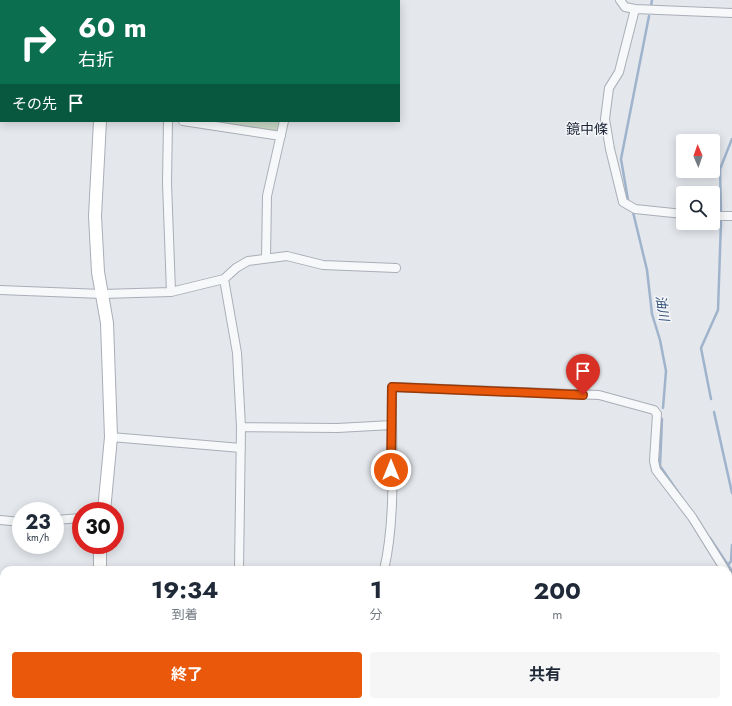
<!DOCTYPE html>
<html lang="ja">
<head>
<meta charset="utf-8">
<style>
	:root { --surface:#fff; --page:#f6f6f7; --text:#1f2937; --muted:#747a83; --accent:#ea580c }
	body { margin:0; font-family:Jost,"Noto Sans JP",sans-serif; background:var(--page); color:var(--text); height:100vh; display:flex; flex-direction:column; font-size:15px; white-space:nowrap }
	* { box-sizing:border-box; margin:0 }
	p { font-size:13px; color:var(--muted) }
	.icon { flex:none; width:22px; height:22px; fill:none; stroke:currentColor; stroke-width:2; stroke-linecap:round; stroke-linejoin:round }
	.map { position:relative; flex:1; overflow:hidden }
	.drawer { position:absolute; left:0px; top:566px; width:732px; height:140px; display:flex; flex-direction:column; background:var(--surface); border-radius:12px 12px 0 0; box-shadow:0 2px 10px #0003 }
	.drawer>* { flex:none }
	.top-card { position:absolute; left:0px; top:0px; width:400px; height:122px; box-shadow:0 2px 10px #0003; background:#0b6e4f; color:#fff; overflow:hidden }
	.needle { width:26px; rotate:358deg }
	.tools { position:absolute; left:676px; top:134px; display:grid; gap:8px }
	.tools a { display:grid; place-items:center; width:44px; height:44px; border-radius:4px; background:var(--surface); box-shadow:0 2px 10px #0003; font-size:20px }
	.speed { position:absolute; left:12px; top:502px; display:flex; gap:8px; font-size:20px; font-weight:700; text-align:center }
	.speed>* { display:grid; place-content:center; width:52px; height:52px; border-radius:50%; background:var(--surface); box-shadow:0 2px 10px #0003; line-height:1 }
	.speed small { font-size:10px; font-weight:400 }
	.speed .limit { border:6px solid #d22; background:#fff; color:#111 }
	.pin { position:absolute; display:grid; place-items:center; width:34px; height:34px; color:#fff; margin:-41px -17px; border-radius:50% 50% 50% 0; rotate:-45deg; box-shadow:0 0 4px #0007 }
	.pin .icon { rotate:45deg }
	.me { position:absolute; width:44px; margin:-22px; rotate:0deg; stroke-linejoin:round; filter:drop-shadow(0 0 3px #0008) }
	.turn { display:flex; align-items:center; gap:14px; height:84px; padding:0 12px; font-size:18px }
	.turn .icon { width:52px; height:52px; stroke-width:2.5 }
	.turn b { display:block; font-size:28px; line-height:34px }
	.then { display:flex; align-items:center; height:38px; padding:0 12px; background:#0003; gap:8px; font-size:15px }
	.eta { display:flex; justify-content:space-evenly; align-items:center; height:68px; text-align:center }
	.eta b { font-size:24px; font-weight:700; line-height:28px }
	.cta { display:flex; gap:8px; margin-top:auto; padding:8px 12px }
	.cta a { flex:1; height:46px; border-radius:4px; background:var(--accent); color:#fff; font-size:16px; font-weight:700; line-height:46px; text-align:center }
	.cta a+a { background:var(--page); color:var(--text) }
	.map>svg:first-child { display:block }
	.green { fill:#c9d6c5 }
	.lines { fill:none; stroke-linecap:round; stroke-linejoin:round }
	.stream { stroke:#9fb4cc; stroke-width:2.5 }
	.street-casing { stroke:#a9aeb7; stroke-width:10 }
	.secondary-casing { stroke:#a9aeb7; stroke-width:14 }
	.highway-casing { stroke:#8b94a3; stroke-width:17 }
	.street { stroke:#f7f8fa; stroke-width:8 }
	.secondary { stroke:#fff; stroke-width:12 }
	.highway { stroke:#fff; stroke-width:15 }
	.route-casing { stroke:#983908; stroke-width:10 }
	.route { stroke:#ea580c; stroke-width:7 }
	.labels { text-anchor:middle; stroke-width:3; stroke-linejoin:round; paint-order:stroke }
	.water-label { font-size:13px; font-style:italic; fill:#34527a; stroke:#f4f6f9 }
	.quarter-label { font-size:14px; fill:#1d2536; stroke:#f4f6f9 }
</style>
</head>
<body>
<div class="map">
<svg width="732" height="706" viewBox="0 0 732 706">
	<rect width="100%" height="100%" fill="#e4e7ec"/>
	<!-- green -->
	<path class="green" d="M183,121H284L281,136Z"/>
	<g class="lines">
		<!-- stream -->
		<path class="stream" d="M651,6L652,0
			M628,200L621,159L649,16
			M633,212L647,270L652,314L660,340L666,371L663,408
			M721,212L720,169L732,139
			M711,399L701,348L718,310L721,222
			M714,412L732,493
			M662,419L660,466L682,498
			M710,538L732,571
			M728,565L731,561L732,545"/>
		<!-- street casing -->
		<g class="street-casing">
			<path id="street" d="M620,0L625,7L635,9L732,13
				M635,9L619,72L609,88L605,119L610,149L623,202L635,209L683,214
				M168,121L167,183L171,292
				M183,121L281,136
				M713,216H732
				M266,258L267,196L284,121
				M224,279L237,353L241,427L239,570
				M0,290L102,294L171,292L224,279L236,268L248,261L287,256L323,265L396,268
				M241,427L337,428L392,425
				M111,437L241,448
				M0,520L21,522
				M55,520L81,518
				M384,570C397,515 391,444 392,387L599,395L654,410L657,414L654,461L656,470L692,517L725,570
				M728,575L732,581
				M242,702L243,706
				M380,706V702"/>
		</g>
		<!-- secondary casing -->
		<g class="secondary-casing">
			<path id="secondary" d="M107,0V1
				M100,121L95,216L98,272L107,323L111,437L104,511
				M100,545V570
				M0,588L4,597
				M0,662L4,670
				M20,702L22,706
				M59,702L61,706
				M109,706V702"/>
		</g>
		<!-- highway casing -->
		<g class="highway-casing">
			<path id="highway" d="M0,616L4,624
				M0,646L4,653
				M30,702L32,706
				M46,702L48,706"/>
		</g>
		<!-- street -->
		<use href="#street" class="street"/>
		<!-- secondary -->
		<use href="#secondary" class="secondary"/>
		<!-- highway -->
		<use href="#highway" class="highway"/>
	</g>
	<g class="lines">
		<!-- route casing -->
		<g class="route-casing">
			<path id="route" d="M391,470L392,387L583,395"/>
		</g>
		<!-- route -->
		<use href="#route" class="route"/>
	</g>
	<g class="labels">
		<!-- water labels -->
		<g class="water-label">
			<text transform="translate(663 308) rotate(81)" y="5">油川</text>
		</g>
		<!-- quarter labels -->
		<g class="quarter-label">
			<text x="587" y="134">鏡中條</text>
		</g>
	</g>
</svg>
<div class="tools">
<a><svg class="needle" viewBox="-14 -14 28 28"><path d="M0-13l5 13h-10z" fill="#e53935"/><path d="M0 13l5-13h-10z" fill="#747a83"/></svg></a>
<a><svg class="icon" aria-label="search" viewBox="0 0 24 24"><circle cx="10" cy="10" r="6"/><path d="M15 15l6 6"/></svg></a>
</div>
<div class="speed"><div>23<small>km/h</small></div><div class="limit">30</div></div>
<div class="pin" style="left:583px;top:395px;background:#d93025"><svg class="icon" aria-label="arrive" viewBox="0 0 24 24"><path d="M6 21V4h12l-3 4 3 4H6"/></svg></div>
<svg class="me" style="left:391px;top:470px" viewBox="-20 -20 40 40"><circle r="17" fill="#ea580c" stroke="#fff" stroke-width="3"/><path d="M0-11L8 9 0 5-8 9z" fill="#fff"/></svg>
<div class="top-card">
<div class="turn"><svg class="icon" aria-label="right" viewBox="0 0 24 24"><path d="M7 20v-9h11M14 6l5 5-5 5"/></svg><div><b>60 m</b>右折</div></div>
<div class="then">その先<svg class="icon" aria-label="arrive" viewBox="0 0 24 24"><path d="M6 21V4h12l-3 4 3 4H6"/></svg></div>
</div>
<section class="drawer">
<div class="eta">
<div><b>19:34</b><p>到着</p></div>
<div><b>1</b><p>分</p></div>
<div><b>200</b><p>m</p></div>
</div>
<div class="cta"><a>終了</a><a>共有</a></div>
</section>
</div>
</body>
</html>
